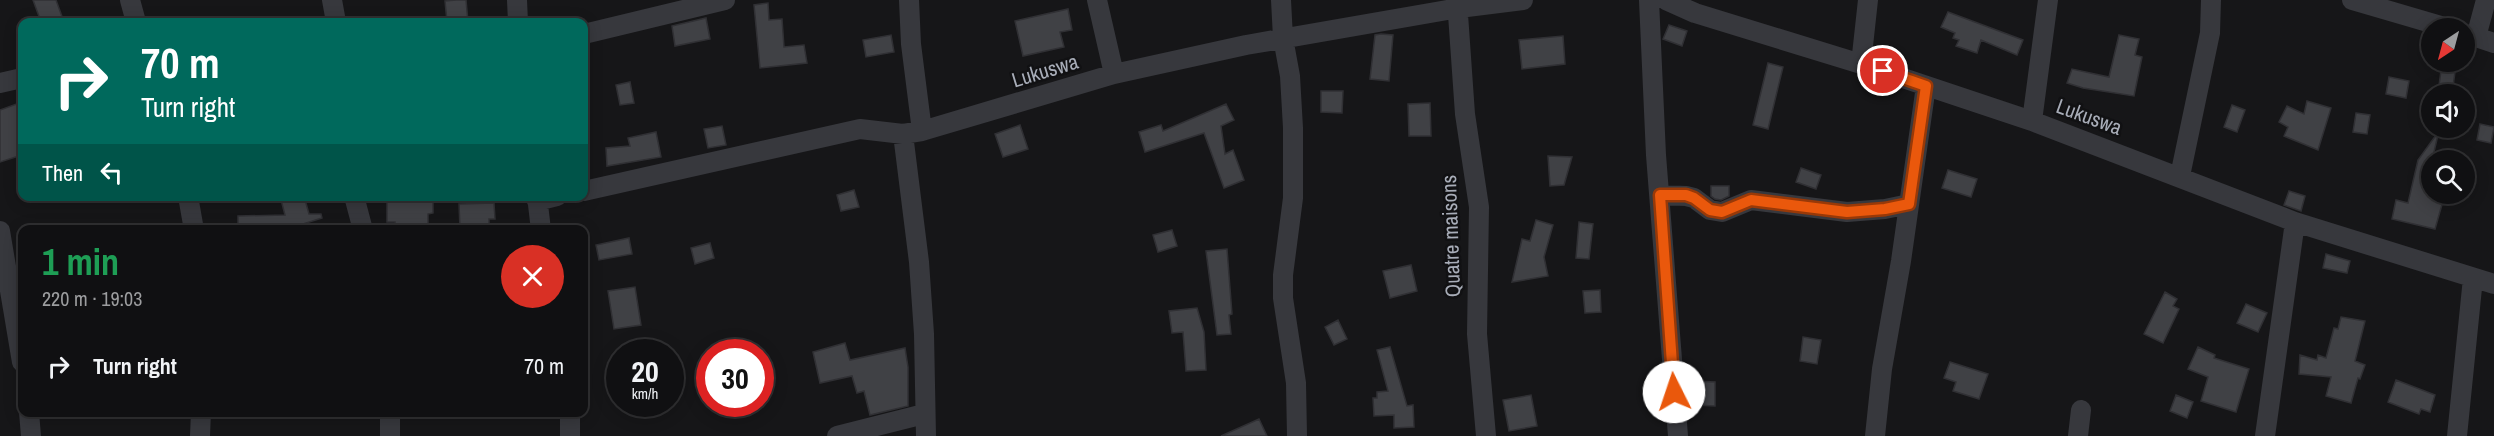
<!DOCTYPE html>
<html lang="en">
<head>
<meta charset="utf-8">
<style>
	:root { --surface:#101012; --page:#19191b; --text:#f1f3f6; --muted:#9c9d9f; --line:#303032 }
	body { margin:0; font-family:"Archivo Narrow",sans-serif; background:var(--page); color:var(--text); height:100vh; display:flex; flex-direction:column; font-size:22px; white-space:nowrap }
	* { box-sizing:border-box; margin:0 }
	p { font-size:20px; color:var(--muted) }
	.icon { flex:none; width:33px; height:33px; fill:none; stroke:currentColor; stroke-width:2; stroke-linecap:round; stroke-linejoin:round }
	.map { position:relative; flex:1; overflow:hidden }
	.drawer { position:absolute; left:18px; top:225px; width:570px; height:192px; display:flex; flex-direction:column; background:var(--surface); border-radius:12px; box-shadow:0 3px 15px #0003,0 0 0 2px var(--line) }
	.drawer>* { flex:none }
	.guide { position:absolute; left:18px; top:18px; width:570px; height:183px; border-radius:12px; box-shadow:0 3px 15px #0003,0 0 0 2px var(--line); background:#00695c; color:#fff; overflow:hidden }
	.needle { width:39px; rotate:216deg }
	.controls { position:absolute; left:2421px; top:18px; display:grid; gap:12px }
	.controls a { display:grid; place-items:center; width:54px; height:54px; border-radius:50%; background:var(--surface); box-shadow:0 3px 15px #0003,0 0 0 2px var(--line); font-size:30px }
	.speed { position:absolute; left:606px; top:339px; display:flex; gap:12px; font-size:30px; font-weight:700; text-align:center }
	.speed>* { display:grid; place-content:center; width:78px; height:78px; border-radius:50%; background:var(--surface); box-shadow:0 3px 15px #0003,0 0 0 2px var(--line); line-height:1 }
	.speed small { font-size:15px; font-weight:400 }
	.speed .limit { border:9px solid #d22; background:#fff; color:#111 }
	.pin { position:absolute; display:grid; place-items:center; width:51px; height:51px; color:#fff; margin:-26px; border:3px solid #fff; border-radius:50%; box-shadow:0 2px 6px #0007 }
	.me { position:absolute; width:66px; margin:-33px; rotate:356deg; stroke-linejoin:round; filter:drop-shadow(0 0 4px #0008) }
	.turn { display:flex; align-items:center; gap:21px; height:126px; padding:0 24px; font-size:27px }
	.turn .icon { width:78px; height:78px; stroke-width:2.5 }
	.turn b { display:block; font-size:42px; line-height:51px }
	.then { display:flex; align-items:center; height:57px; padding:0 24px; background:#0003; gap:12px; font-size:22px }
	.round { display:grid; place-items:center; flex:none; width:63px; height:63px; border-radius:32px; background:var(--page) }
	.summary { display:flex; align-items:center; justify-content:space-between; height:102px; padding:0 24px }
	h1 { font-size:36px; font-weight:700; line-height:45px; color:#1e9e55 }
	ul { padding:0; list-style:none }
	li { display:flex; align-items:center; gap:18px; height:78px; padding:0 24px }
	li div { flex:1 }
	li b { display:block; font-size:22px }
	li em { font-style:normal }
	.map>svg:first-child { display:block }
	.building { fill:#404145; stroke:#303034; stroke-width:1.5 }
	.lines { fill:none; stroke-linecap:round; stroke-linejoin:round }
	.street { stroke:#37383d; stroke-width:20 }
	.route-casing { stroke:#983908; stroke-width:15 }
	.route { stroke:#ea580c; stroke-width:10 }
	.labels { text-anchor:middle; stroke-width:5; stroke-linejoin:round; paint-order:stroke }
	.street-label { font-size:21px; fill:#a8adb8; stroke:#111113 }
</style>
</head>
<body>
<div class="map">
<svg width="2494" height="436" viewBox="0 0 2494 436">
	<rect width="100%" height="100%" fill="#161618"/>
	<!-- building -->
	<path class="building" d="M33,0H56L64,22H41Z
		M456,0H466L468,22H447L445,1Z
		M768,3L769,20L782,19L784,47L804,45L807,63L760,68L754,5Z
		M1068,9L1072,30L1060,32L1064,47L1023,56L1015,21Z
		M1948,12L2023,40L2017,55L1981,40L1977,53L1956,46L1959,40L1953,38L1955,33L1941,27Z
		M706,18L710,39L675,46L672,26Z
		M1669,25L1687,31L1682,46L1663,39Z
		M1381,34L1393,35L1389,81L1370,79L1375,35Z
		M891,35L894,52L866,57L863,40Z
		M2119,35L2139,39L2135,55L2142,57L2134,96L2083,88L2067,83L2072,69L2109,77Z
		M1563,36L1565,64L1522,69L1519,40Z
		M1768,63L1783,67L1768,129L1753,125Z
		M2441,70L2455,72L2452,94H2438Z
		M2389,77L2409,81L2406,98L2386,94Z
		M630,82L634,103L620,105L616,85Z
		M1321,91H1343L1342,113L1321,112Z
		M2307,101L2331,108L2318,150L2284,136L2288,127L2279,122L2287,106L2304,114Z
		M22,102V155L0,162V110Z
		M1430,103L1431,136H1409L1408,104Z
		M1226,104L1234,120L1221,126L1225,154L1233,150L1244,180L1224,188L1204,133L1145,152L1139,132L1161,125L1163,131Z
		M2232,105L2245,110L2237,132L2224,127Z
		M2356,113L2370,115L2367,134L2353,132Z
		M2480,124L2494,127L2491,143L2477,140Z
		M1020,125L1028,149L1003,157L995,134Z
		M722,126L726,145L708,148L704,129Z
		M2439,131L2432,160V194H2445L2435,229L2392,219L2396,200L2408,203L2418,160Z
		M656,132L661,157L607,166L606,148L630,146L628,138Z
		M1548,156L1572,157L1564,185L1550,186Z
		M1801,168L1821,175L1816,189L1796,182Z
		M1948,170L1977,179L1971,197L1942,188Z
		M1711,186H1729V196L1721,200L1715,199L1711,196Z
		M854,190L859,207L841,211L837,195Z
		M2289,191L2305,196L2301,211L2284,205Z
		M280,196H304L309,214H321L322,218L284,230H238V216L285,215Z
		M387,196H428V199L433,200V213L428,214V230H406V227H395V222H387Z
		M494,203L495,219H489V228L460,229L459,204Z
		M1536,220L1553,225L1544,257L1548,276L1512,282L1522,239L1530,241Z
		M1579,222L1593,224L1589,259L1576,258Z
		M1172,230L1177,246L1158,252L1153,235Z
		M629,238L632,254L599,260L596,245Z
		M710,243L714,258L695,264L691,248Z
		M1227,249L1232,314L1229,315L1231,334L1217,335L1206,251Z
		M2326,254L2350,261L2347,273L2323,268Z
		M1411,265L1417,291L1390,298L1383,271Z
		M635,287L641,325L614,329L608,291Z
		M1600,290L1601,312L1585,313L1583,291Z
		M2165,292L2177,299L2173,306L2179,309L2163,343L2144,334Z
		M2246,304L2267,313L2258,332L2237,323Z
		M1197,308L1204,332L1206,370L1186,371L1183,332L1172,333L1169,311Z
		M2341,317L2365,321L2355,361L2365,365L2360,379L2358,378L2351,403L2326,396L2331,377L2299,374L2300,355L2317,360L2318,355L2326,358L2334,328L2338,329Z
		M1338,320L1347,339L1334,345L1325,327Z
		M1803,337L1821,340L1817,364L1800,361Z
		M845,343L850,360L905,348L908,367V406L870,415L864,391L857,393L852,376L820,383L813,352Z
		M1390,347L1407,406L1413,405L1414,427L1394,428V415L1374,416L1373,398H1377V392L1388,391L1377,350Z
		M2198,347L2215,355L2214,358L2249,369L2236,412L2201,401L2208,377L2188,369Z
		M1950,362L1988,374L1979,399L1953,391L1956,382L1944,378Z
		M2396,380L2435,395L2430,412L2421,409L2419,414L2388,402Z
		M1694,381L1715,382V406L1694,405Z
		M1531,395L1537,426L1509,431L1503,400Z
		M2176,395L2193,402L2187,418L2170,411Z
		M1259,419L1267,436H1221Z"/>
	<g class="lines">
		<!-- street -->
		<path class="street" d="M130,0L136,22
			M332,0L336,22
			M517,0L518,22
			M909,0L911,44L922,131
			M1097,0L1114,74
			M1281,0L1283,38L1290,76L1293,128V198L1283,275V298L1296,383L1297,436
			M1457,0L1465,114L1479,207L1477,334L1486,436
			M1649,0L1656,155L1678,436
			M1666,0L1695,13L1861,64L2032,121L2295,222L2494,284
			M2352,0L2448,28
			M584,34L725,0
			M2464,34L2476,37L2486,0
			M2476,37L2494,43
			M1861,64L1868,0
			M0,83L22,78
			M2032,121L2048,0
			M903,134L919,262L924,334L926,436
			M2180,176L2210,33L2211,0
			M584,191L860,129L903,134L922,131L1114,74L1246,45L1459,8L1523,0
			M1660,195L1686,196L1694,198L1710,210L1722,212L1751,200L1847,212L1885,209L1909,204
			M188,196L194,230
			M354,196L363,230
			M537,196L541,230
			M537,201L557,196
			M0,231L22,362
			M29,412L31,436
			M390,412V436
			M200,436L201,412
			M570,436V412
			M837,436L924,414
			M1875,436L1882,369L1901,261L1926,86
			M2078,436L2081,410
			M2265,436L2295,222
			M2457,436L2473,278"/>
	</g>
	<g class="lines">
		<!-- route casing -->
		<g class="route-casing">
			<path id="route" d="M1674,392L1660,195H1686L1694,198L1710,210L1722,212L1751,200L1847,212L1885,209L1909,204L1926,86L1883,71"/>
		</g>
		<!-- route -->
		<use href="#route" class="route"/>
	</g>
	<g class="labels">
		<!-- street labels -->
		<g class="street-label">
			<text transform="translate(1045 71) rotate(-17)" y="7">Lukuswa</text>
			<text transform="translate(2089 117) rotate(20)" y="7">Lukuswa</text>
			<text transform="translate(1451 236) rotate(-92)" y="7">Quatre maisons</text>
		</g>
	</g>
</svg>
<div class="controls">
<a><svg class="needle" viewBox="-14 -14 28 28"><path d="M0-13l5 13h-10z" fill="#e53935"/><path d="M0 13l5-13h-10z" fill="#9c9d9f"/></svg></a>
<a><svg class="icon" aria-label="sound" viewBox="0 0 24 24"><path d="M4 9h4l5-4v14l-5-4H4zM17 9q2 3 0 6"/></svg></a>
<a><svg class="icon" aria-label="search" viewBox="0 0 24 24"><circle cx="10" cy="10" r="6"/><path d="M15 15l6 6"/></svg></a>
</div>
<div class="speed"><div>20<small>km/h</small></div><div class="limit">30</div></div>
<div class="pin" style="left:1883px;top:71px;background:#d93025"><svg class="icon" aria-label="arrive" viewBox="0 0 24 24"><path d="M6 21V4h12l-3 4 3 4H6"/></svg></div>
<svg class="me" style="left:1674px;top:392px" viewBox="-20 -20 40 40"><circle r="19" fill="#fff"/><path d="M0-13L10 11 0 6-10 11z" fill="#ea580c"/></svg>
<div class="guide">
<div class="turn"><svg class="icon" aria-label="right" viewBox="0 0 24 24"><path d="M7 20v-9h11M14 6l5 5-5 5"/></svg><div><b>70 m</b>Turn right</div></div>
<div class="then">Then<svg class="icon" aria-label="left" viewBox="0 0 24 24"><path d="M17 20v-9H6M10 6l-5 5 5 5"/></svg></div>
</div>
<section class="drawer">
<div class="summary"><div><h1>1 min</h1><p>220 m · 19:03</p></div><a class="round" style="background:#d93025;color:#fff"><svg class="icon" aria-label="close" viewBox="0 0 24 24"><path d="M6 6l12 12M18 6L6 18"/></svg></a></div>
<ul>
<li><svg class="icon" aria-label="right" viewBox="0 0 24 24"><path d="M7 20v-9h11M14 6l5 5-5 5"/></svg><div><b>Turn right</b></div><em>70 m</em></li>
</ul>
</section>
</div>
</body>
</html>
